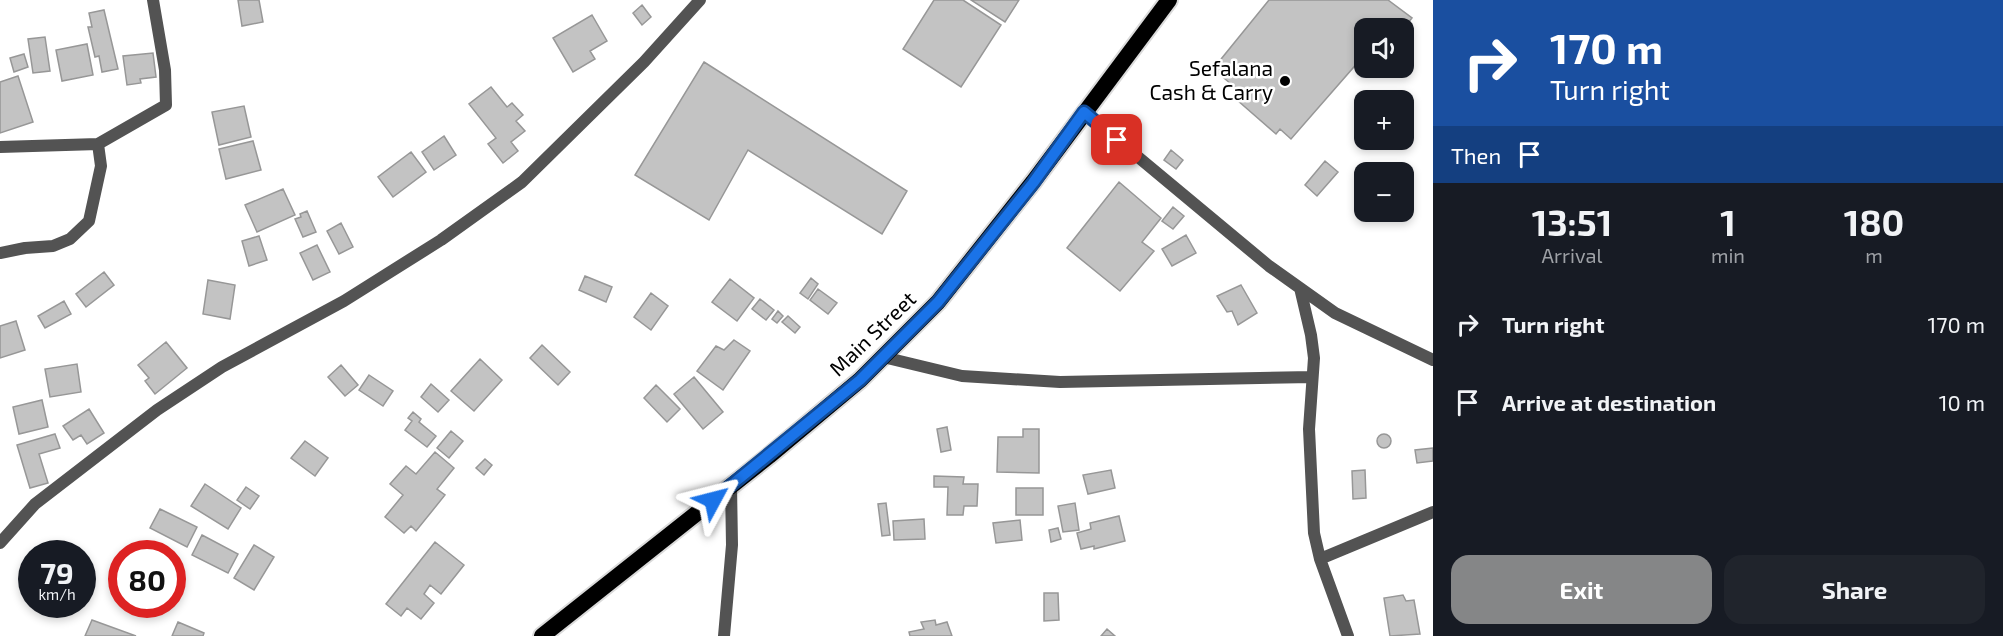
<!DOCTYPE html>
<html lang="en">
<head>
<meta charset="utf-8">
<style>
	:root { --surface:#171b24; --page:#20242c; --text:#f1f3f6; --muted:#9ea1a6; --accent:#858687 }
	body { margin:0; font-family:"Exo 2",sans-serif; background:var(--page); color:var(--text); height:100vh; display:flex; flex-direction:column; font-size:22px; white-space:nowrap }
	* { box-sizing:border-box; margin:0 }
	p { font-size:20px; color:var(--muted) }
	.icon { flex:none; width:33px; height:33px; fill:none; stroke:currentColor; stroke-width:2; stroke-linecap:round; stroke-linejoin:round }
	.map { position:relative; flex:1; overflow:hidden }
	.panel { display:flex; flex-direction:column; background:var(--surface); width:570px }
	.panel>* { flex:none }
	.guide { background:#1a4fa0; color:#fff; overflow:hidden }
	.controls { position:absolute; left:1354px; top:18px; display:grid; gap:12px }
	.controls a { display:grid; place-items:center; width:60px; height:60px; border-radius:12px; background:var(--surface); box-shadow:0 3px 9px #0003; font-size:30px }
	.speed { position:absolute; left:18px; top:540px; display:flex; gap:12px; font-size:30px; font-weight:700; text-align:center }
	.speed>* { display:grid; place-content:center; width:78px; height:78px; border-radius:50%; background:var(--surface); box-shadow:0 3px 9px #0003; line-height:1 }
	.speed small { font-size:15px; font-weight:400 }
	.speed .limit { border:9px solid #d22; background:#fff; color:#111 }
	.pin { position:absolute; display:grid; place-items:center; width:51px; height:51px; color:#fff; margin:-26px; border-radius:12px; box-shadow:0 3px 9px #0006 }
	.me { position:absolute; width:66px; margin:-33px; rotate:52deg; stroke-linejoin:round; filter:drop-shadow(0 0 4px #0008) }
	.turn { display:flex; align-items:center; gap:21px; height:126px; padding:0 18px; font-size:27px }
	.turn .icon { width:78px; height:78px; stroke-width:2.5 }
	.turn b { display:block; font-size:42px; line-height:51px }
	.then { display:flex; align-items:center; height:57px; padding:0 18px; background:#0003; gap:12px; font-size:22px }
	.eta { display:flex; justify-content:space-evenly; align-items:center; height:102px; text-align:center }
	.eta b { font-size:36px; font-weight:700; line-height:42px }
	.action { display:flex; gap:12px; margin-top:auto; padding:12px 18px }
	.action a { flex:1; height:69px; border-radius:18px; background:var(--accent); color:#fff; font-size:24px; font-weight:700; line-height:69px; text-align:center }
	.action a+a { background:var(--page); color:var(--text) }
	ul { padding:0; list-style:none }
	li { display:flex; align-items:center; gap:18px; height:78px; padding:0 18px }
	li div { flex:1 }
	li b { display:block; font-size:22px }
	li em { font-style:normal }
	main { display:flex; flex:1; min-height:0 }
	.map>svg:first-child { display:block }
	.building { fill:#c3c3c3; stroke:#979797; stroke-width:1.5 }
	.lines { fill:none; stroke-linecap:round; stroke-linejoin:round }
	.trunk-casing { stroke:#dbdbdb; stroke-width:20 }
	.minor { stroke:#535353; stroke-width:12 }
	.trunk { stroke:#000; stroke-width:16 }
	.route-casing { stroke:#114b97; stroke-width:15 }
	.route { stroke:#1a73e8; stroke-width:10 }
	.poi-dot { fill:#000; stroke:#fff; stroke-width:2 }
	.labels { text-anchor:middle; stroke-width:5; stroke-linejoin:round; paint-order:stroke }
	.poi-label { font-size:21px; fill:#000; stroke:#fff; text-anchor:end }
	.street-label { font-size:21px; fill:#000; stroke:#fff }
</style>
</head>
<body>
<main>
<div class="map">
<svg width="1433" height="636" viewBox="0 0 1433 636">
	<rect width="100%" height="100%" fill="#fff"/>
	<!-- building -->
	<path class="building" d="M238,0H259L263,22L242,26Z
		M934,0H963L1001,25L961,87L903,49Z
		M971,0H1019L1005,22Z
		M1269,0H1388L1412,18L1404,28H1365V62L1360,60L1291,139L1280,129L1276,134L1237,100L1243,94L1213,69Z
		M642,5L651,17L642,25L633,13Z
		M104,10L118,69L102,72L99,56L95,57L88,27H92L89,13Z
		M592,15L607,41L590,51L595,59L573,72L553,38Z
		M45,37L50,71L33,73L28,39Z
		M87,44L93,75L62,81L56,50Z
		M153,53L156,77L140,79L141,83L127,85L123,56Z
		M24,54L28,67L14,72L10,58Z
		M704,62L907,191L882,234L748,150L709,220L635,175Z
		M18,76L33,122L0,133V82Z
		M491,87L507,107L512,103L523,115L516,121L525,131L511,142L518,151L503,163L488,144L496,138L469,104Z
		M244,106L251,137L219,145L212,112Z
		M444,136L456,155L434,170L422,152Z
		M253,141L261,170L226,179L219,149Z
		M1171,150L1183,160L1176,169L1164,160Z
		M411,152L426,172L393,197L378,177Z
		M1325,161L1338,172L1317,196L1305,185Z
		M1119,182L1161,218L1142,242L1154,251L1120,291L1067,248Z
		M283,189L295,215L257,232L245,205Z
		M1173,207L1184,216L1173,229L1162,221Z
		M307,211L316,232L303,237L295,219L301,217L300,214Z
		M341,223L353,247L339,254L327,231Z
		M1186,235L1196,253L1172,266L1162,249Z
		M259,236L267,260L249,266L242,241Z
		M317,245L330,272L313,280L300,253Z
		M104,272L114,285L86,307L76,294Z
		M585,276L612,287L606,302L579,290Z
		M811,278L818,284L808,299L800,293Z
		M730,279L754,298L737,321L712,302Z
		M208,280L235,285L230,319L203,314Z
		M1241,285L1257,313L1238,325L1232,311L1227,312L1217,296Z
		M818,289L837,303L828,314L810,300Z
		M651,293L668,306L651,330L634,317Z
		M760,299L774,310L766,320L752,309Z
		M64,301L71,314L45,328L38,316Z
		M778,311L783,316L777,323L772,319Z
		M788,316L800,327L795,333L782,322Z
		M16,321L25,350L0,358V326Z
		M734,340L750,351L723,390L697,371L716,346L724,350Z
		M166,342L187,368L155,394L145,381L149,378L138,365Z
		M542,345L570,372L558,385L530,358Z
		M480,359L502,380L474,411L451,391Z
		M77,364L81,392L50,397L45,369Z
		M341,365L358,385L345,396L328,377Z
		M369,375L393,391L383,406L359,390Z
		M694,377L723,412L703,429L674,394Z
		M431,384L449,400L438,412L421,397Z
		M656,385L680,409L667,422L644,398Z
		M42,400L48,427L19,434L13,407Z
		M89,409L104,433L87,444L81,435L73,440L63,426Z
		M413,412L421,419L419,422L436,436L427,447L405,430L412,421L408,418Z
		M947,427L951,450L941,452L937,429Z
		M1023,429H1039V473L997,472L998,437H1023Z
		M451,431L463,441L449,458L437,448Z
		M55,434L60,448L39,454L48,483L30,488L17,445Z
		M1377 441a7 7 0 1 1 14 0a7 7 0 1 1-14 0Z
		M305,441L328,458L315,476L291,458Z
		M1433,448V461L1417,463L1415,450Z
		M435,452L454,468L437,489L445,495L416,531L411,526L404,533L385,517L403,495L390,484L406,466L416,474Z
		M485,459L492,465L484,475L476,468Z
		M1111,470L1115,488L1088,494L1083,475Z
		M1365,470L1366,498L1353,499L1352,471Z
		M934,476L964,477L963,484H978L977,506H964L963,515H947L948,487H934Z
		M205,484L241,508L228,529L191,506Z
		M246,487L259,496L250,509L237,500Z
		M1016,488H1043V515H1016Z
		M886,503L890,535L882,536L878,504Z
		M1075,503L1079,530L1063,532L1058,506Z
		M160,509L197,527L187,547L150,528Z
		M1119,516L1125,541L1094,549V546L1081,549L1077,533L1091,529L1090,523Z
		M924,519L925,539L894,540L893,521Z
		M1020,520L1022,540L996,543L993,523Z
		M1058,528L1061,539L1051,542L1049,530Z
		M202,535L238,554L228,573L192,555Z
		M435,542L464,565L441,594L430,585L424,594L434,603L421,619L407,608L401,616L386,604Z
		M254,545L274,557L254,590L234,578Z
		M1044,593H1058L1059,620L1044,621Z
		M1403,595L1406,601L1414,600L1420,634L1390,636L1384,598Z
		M92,620L136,636H85Z
		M935,620L936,625L947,622L952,636H910L909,632L924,629L921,622Z
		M178,622L204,633L203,636H172Z
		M1107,629L1115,636H1101Z"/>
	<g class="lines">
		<!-- trunk casing -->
		<g class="trunk-casing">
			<path id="trunk" d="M542,636L769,456L860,380L938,302L1033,182L1169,0"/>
		</g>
		<!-- minor -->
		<path class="minor" d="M1084,112L1269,266L1335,313L1433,360
			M0,147L98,144L166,105L165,70L153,0
			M0,253L25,248L53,246L70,239L89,221L101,166L98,144
			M1300,288L1311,335L1314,358L1309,429L1314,533L1320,559L1348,636
			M883,357L962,376L1060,382L1312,377
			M0,543L35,504L157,410L222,367L344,301L441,240L522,182L644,62L700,0
			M1320,559L1433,512
			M724,636L732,545L731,486"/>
		<!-- trunk -->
		<use href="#trunk" class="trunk"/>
	</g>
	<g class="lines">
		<!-- route casing -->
		<g class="route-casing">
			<path id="route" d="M713,500L860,380L938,302L1033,183L1084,112L1117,140"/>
		</g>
		<!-- route -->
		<use href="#route" class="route"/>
	</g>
	<!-- markers -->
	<circle class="poi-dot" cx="1285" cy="81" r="6"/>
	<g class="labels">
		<!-- poi labels -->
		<g class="poi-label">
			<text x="1273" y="76">Sefalana<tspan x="1273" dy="24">Cash &amp; Carry</tspan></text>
		</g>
		<!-- street labels -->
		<g class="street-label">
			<text transform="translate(873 334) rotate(-44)" y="7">Main Street</text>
		</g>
	</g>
</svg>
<div class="controls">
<a><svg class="icon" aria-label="sound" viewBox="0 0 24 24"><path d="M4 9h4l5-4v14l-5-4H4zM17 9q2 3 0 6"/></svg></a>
<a>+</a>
<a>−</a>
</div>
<div class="speed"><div>79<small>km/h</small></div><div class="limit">80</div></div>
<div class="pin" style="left:1117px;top:140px;background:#d93025"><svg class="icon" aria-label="arrive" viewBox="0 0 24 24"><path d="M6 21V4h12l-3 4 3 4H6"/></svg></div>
<svg class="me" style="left:713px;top:500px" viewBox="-20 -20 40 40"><path d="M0-17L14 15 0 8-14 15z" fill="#1a73e8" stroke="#fff" stroke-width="4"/></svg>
</div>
<section class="panel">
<div class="guide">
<div class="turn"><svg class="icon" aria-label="right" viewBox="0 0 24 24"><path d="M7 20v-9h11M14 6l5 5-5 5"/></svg><div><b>170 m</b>Turn right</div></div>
<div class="then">Then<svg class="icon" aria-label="arrive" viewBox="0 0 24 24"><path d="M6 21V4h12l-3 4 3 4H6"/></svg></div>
</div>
<div class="eta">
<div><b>13:51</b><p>Arrival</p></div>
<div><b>1</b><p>min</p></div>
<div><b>180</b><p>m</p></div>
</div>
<ul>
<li><svg class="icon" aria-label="right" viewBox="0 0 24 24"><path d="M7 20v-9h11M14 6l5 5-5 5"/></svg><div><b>Turn right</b></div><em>170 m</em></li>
<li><svg class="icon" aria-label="arrive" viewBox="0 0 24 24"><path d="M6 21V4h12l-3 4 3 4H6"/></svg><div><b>Arrive at destination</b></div><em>10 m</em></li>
</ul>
<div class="action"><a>Exit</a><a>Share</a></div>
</section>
</main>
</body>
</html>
